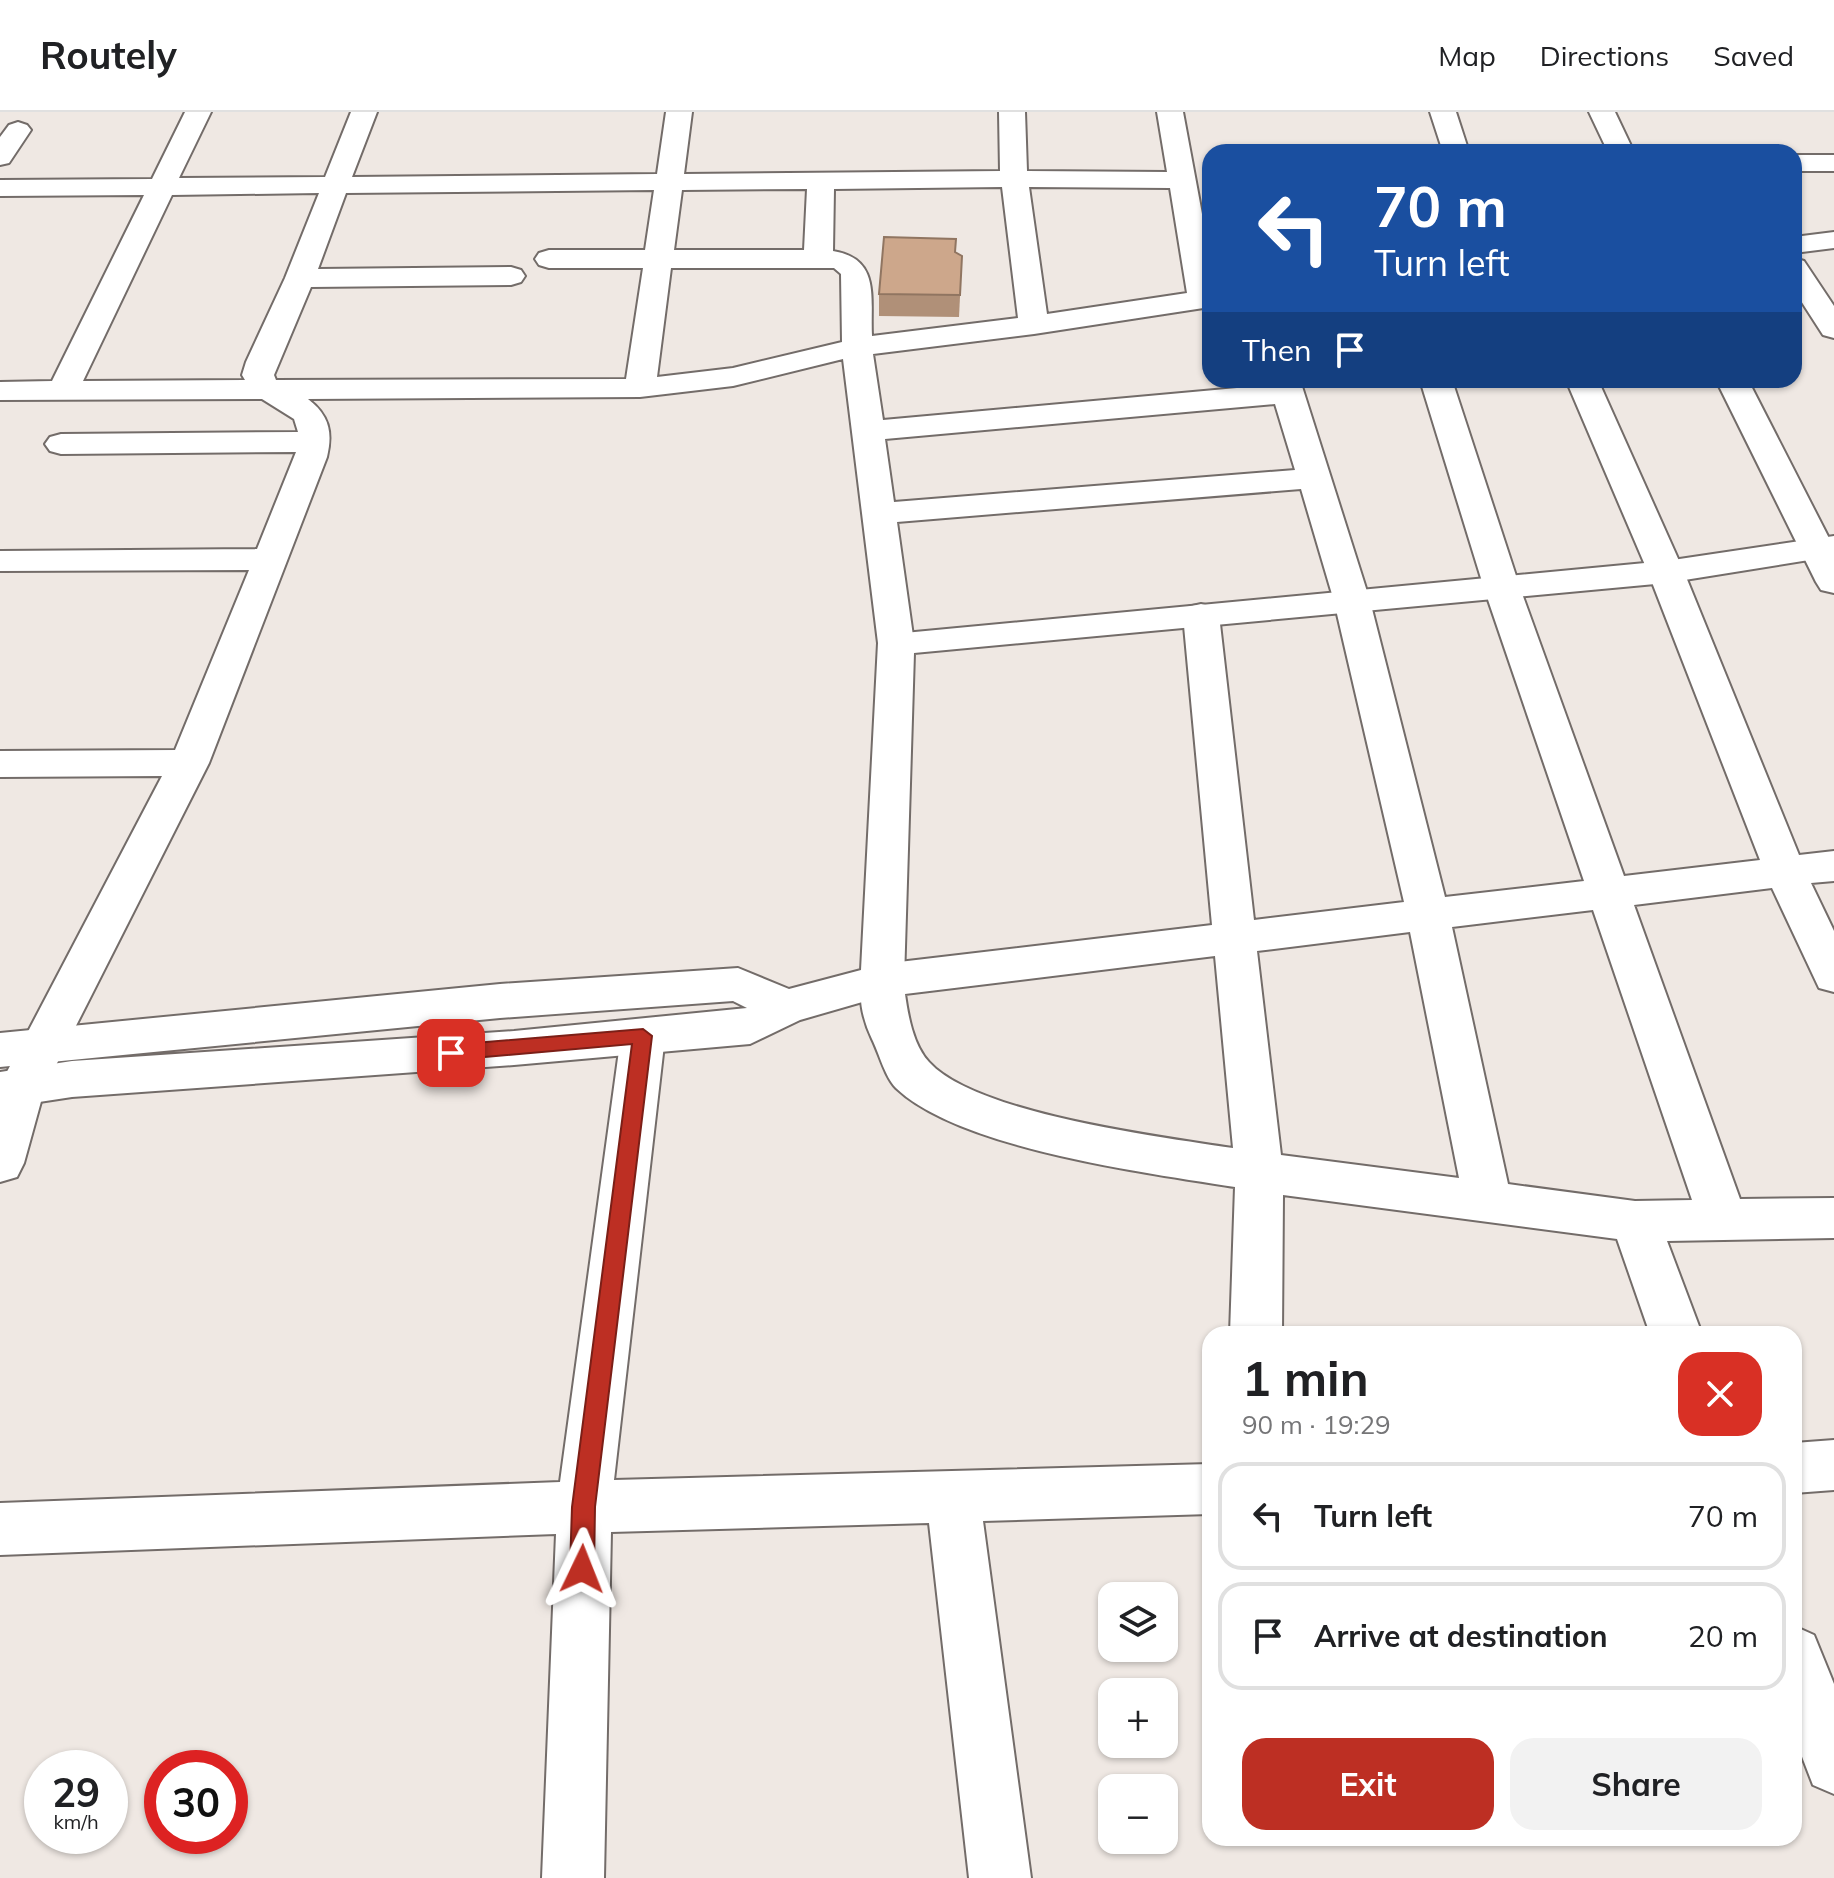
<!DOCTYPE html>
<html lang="en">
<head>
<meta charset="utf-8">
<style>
	:root { --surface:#fff; --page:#f2f2f2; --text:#202124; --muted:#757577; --line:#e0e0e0; --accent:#bd2f23 }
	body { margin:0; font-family:Mulish,sans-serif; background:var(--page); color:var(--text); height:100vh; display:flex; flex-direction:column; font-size:30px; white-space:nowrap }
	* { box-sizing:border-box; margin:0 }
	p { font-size:26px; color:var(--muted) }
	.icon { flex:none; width:44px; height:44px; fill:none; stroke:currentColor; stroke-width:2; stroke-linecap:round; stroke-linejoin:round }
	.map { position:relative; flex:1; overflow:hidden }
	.panel { position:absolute; left:1202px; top:1214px; width:600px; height:520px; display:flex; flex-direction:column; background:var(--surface); border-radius:24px; box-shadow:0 2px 6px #0004 }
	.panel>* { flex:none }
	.guide { position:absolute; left:1202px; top:32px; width:600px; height:244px; border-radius:24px; box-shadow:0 2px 6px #0004; background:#1a4fa0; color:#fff; overflow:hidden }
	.buttons { position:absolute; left:1098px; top:1470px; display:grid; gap:16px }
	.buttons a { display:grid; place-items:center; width:80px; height:80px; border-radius:16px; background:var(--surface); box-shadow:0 2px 6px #0004; font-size:40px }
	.speed { position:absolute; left:24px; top:1638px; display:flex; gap:16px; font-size:40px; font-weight:700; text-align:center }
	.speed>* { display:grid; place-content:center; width:104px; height:104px; border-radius:50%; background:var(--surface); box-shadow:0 2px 6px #0004; line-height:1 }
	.speed small { font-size:20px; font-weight:400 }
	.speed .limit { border:12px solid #d22; background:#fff; color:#111 }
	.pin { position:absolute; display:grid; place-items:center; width:68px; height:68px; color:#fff; margin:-34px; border-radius:16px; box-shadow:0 4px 12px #0006 }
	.me { position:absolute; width:88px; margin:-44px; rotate:2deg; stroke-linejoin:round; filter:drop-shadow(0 0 6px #0008) }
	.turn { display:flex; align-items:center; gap:28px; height:168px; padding:0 40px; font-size:36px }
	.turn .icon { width:104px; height:104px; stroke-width:2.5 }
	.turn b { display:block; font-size:56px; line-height:68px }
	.then { display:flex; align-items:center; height:76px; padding:0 40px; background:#0003; gap:16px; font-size:30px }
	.round { display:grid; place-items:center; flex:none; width:84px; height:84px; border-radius:24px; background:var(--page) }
	.headline { display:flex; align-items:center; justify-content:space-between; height:136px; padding:0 40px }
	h1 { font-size:48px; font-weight:700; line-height:60px }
	.cta { display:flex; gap:16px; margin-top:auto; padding:16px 40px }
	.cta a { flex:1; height:92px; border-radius:24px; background:var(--accent); color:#fff; font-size:32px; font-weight:700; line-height:92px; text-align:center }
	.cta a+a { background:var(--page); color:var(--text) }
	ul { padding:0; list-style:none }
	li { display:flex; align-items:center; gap:24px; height:108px; margin:0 16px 12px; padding:0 24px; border:4px solid var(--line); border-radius:24px }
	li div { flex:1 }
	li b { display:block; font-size:30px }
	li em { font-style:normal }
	header { display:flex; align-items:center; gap:48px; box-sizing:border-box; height:112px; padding:0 40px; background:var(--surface); border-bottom:2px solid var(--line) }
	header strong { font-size:38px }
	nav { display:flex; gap:44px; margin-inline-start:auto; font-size:28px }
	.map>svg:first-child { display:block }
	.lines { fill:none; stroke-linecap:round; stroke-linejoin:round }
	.minor-casing { stroke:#736c69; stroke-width:4 }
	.tertiary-casing { stroke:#736c69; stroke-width:4 }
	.minor { fill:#fff; fill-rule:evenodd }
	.tertiary { fill:#fff; fill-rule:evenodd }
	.wall { fill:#b09078 }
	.building { fill:#cda78b; stroke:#907561; stroke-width:2 }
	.route { fill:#bd2f23; stroke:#7b1f17; stroke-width:2 }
</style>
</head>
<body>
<header>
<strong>Routely</strong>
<nav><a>Map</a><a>Directions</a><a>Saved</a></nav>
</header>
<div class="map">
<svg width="1834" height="1766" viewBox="0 0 1834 1766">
	<rect width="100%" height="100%" fill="#efe8e3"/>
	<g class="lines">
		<!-- minor casing -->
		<g class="minor-casing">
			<path id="minor" d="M185,0H211L179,66L325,65L351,0H377L352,65L657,62L666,0H692L684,62L1000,59L999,0H1025L1027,59L1167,60L1157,0H1183L1210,145V195L1034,222L873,242L883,308L1270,273L1268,268H1300L1370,489L1445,785L1584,769L1484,476L1420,268H1452L1520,476L1624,764L1760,748L1648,460L1566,268H1598L1684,460L1799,743L1834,739V769L1811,771L1834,819V880L1819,876L1772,776L1634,793L1740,1087L1834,1086V1126L1667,1129L1702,1222H1650L1617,1127L1283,1083L1282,1222H1230L1235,1075C1147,1061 960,1037 896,976C885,965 879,941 872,927C862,906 855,877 867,856L882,852L1212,813L1183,503L1188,495L1201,492L1214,495L1219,503L1254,808L1404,790L1334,489L1301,377L897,410L914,531L909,539L896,543L883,539L878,531L843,247L733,274L640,285L308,287C329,303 333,320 327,345L209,651L45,975L24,1051L17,1065L0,1070V973L162,664L0,665V639L175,638L249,458L0,459V439L257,437L296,340L61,342L50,339L45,332L50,325L61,322L298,320L294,307L262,287L0,288V270L52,269L144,83L0,84V68L152,67ZM1002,75L1018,206L872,224C870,185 881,147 833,139L834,77ZM1029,75L1170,76L1187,181L1047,202ZM807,77L804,138H674L682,78ZM654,78L645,138H549L539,141L535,147L539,153L549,156H643L626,267L276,268L274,263L311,175L511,173L521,170L525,164L521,158L511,155L318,157L346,81ZM319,81L285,166L246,250L242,263L245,268L83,269L172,83ZM671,156H834L841,162L842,230L733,256L657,265ZM1275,292L1295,358L894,390L885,327ZM1593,798L1692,1088L1635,1089L1508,1072L1452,815ZM1410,820L1459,1066L1281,1043L1257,839ZM1215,844L1233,1036C1162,1025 976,1002 929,950C913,933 908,903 905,882Z
				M1430,0H1456L1469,40H1443Z
				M1589,0H1615L1634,40H1608Z
				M18,10L27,13L31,18L9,51L0,53V25L9,13Z
				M1794,43H1834V59H1794Z
				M1834,120V136L1794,141V125Z
				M1794,146L1804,149L1834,194V226L1823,223L1794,178Z
				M1716,268H1748L1834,436V481L1821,478L1816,470Z
				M643,907L659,912L665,924L614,1368L1210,1352V1402L983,1409L1031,1766H969L929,1411L611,1420L604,1766H542L556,1422L0,1443V1391L560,1370L621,924L627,912Z
				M1834,1328V1378L1794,1381V1331Z
				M1794,1514L1814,1523L1834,1572V1682L1813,1673L1794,1624Z"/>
		</g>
		<!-- tertiary casing -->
		<g class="tertiary-casing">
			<path id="tertiary" d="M1834,424V444L1666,471L914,541L904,868L897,880L800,908L750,932L514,953L72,985L0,996V960L72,949L514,919L747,896L733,889L500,906L0,955V921L500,872L738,856L789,877L861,858L878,531L883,523L1666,449Z"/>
		</g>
		<!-- minor -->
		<use href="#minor" class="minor"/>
		<!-- tertiary -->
		<use href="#tertiary" class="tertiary"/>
	</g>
	<!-- wall -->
	<path class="wall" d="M956,140L962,144L959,205L879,204V182Z"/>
	<!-- building -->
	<path class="building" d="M884,125L956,127L955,140L962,144L960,183L879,182Z"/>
	<!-- route -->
	<path class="route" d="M643,917L652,924L595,1395L594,1457L590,1464L582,1468L574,1464L570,1457L572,1395L632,932L451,948L441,941L451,933Z"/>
</svg>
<div class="buttons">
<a><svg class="icon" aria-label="layers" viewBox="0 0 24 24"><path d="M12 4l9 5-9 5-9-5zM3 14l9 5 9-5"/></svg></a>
<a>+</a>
<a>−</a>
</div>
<div class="speed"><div>29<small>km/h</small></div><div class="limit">30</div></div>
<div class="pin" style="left:451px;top:941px;background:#d93025"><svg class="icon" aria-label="arrive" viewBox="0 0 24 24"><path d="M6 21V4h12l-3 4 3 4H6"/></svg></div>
<svg class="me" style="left:582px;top:1457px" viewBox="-20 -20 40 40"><path d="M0-17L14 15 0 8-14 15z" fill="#bd2f23" stroke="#fff" stroke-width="4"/></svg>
<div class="guide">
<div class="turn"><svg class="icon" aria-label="left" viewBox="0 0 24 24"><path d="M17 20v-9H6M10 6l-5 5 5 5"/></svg><div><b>70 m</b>Turn left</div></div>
<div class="then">Then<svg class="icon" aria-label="arrive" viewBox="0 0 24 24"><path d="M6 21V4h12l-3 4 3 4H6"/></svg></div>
</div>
<section class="panel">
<div class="headline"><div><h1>1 min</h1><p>90 m · 19:29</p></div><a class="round" style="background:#d93025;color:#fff"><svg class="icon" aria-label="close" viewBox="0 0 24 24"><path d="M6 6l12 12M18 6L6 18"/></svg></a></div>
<ul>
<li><svg class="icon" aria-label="left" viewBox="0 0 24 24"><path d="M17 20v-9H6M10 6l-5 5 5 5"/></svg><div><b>Turn left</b></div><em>70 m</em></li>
<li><svg class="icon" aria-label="arrive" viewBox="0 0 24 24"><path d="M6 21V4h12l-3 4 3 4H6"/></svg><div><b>Arrive at destination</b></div><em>20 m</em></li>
</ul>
<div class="cta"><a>Exit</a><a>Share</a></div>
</section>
</div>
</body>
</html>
